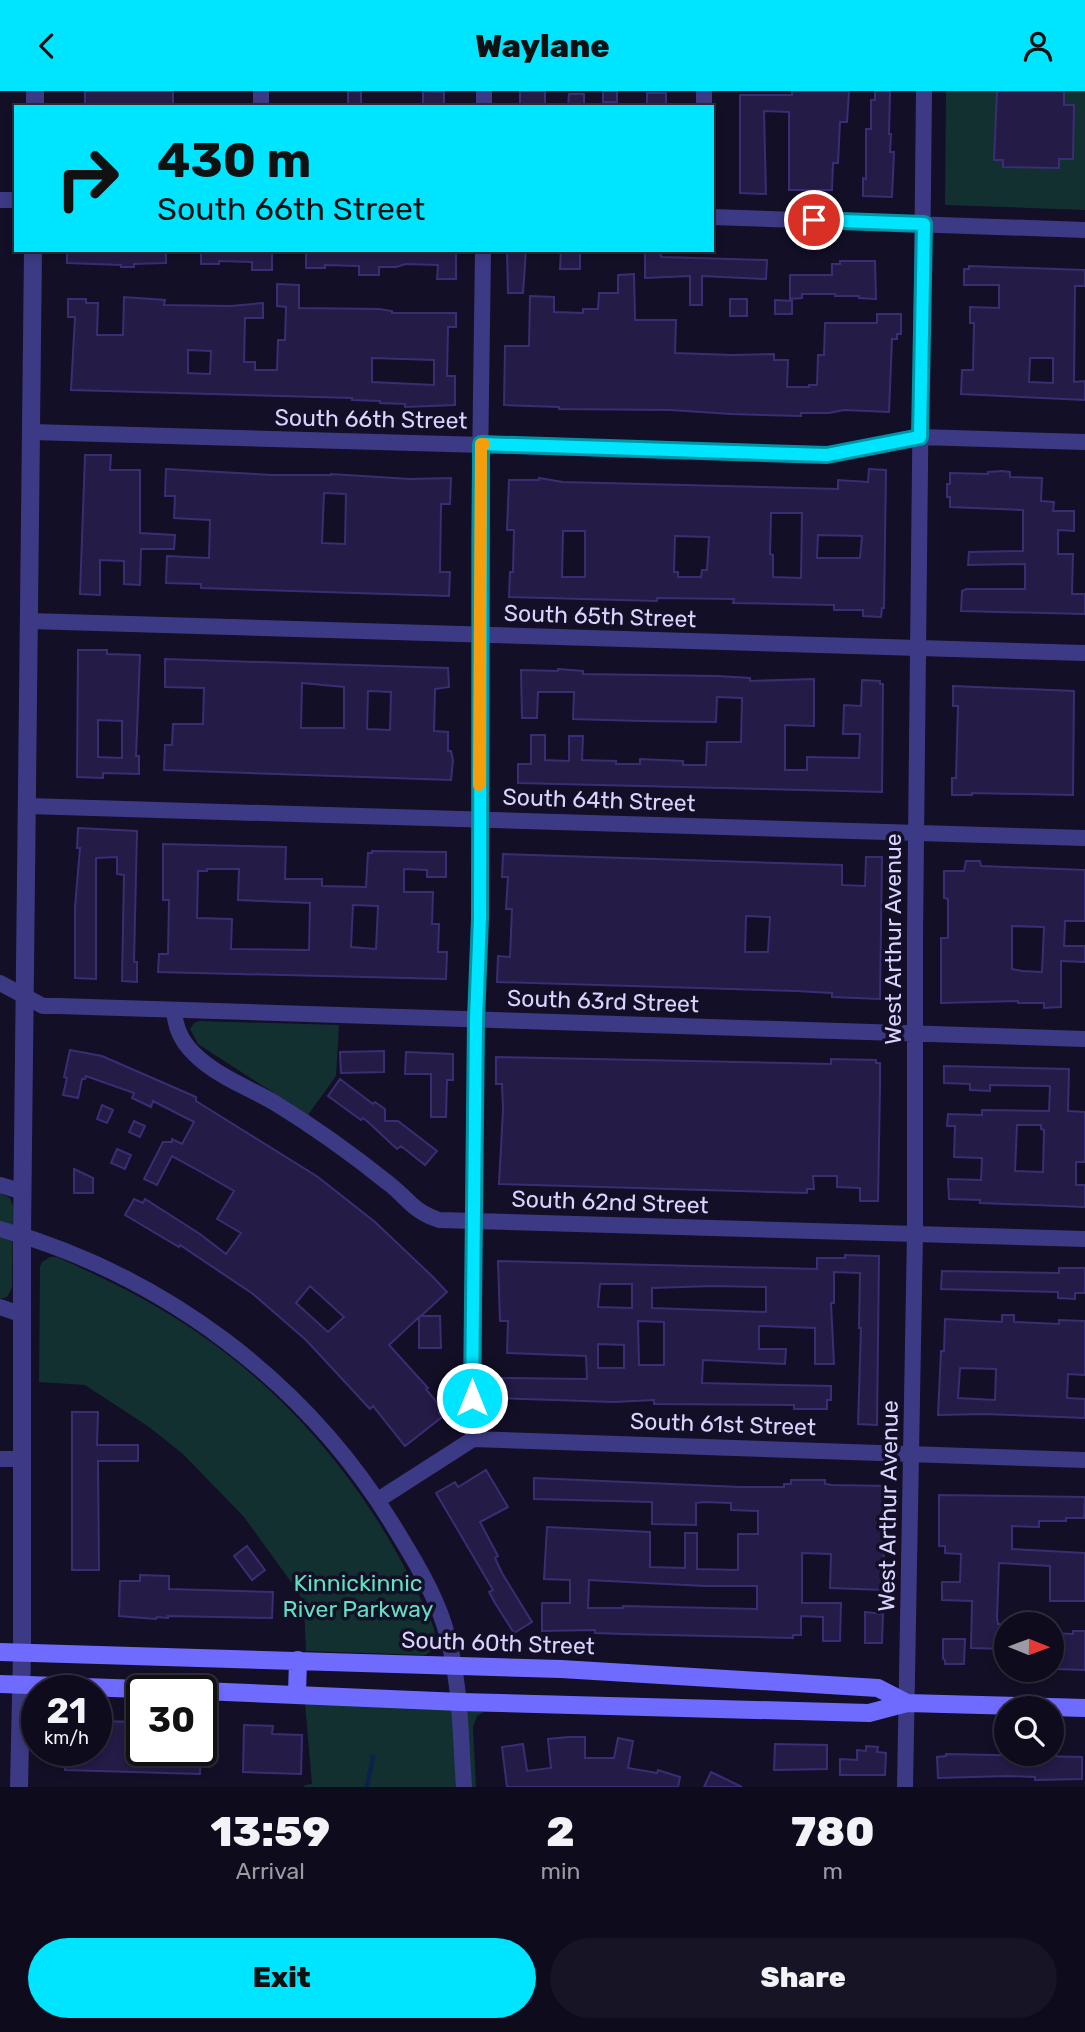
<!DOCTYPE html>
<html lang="en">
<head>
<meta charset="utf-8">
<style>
	:root { --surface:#0e0b1c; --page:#171425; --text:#f1f3f6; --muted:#9b9ba3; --line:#2e2b3b; --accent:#00e5ff }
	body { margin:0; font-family:Rubik,sans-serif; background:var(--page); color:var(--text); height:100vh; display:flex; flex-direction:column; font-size:26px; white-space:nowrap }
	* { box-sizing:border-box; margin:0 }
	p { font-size:23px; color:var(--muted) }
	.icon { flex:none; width:38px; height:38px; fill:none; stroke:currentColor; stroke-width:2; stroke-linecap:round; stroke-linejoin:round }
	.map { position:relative; height:1696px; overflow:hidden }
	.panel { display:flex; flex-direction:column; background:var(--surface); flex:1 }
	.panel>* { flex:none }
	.banner { position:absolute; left:14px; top:14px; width:700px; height:147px; border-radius:0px; box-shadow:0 4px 10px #0003,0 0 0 2px var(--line); background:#00e5ff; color:#111; overflow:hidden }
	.needle { width:46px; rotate:91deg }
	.fabs { position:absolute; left:994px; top:1521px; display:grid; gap:14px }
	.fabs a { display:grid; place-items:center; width:70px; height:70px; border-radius:50%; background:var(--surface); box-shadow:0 4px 10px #0003,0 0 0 2px var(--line); font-size:35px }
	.speed { position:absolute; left:21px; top:1584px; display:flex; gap:14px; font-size:35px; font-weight:700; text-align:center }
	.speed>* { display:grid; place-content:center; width:91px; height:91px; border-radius:50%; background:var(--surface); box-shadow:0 4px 10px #0003,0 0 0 2px var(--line); line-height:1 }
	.speed small { font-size:18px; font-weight:400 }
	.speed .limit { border:4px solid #111; border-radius:10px; background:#fff; color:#111 }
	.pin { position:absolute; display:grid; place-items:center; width:60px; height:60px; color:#fff; margin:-30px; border:4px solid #fff; border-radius:50%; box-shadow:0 2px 7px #0007 }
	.me { position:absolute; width:77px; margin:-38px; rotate:0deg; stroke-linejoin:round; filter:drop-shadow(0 0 5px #0008) }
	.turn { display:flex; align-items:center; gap:24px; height:147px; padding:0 28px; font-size:32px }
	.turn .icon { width:91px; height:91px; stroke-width:2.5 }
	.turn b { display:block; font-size:49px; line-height:60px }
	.eta { display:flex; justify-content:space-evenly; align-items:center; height:119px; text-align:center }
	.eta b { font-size:42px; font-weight:800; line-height:49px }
	.action { display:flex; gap:14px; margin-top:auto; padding:14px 28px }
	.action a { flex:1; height:80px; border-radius:42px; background:var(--accent); color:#111; font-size:28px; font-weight:800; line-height:80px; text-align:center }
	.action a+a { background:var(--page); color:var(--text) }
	header { display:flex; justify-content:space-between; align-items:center; height:91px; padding:0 28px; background:var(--accent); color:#111; font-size:32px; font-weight:800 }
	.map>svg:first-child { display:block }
	.green { fill:#12302f }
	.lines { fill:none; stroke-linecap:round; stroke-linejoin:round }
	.stream { stroke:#0c2248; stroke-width:4.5 }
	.building { fill:#241b47; stroke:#3b2d73; stroke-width:2; fill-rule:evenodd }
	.minor { stroke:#3d3a85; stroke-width:16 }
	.tertiary { stroke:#3d3a85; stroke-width:18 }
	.secondary { stroke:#6f6bff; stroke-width:18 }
	.route-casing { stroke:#0095a6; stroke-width:18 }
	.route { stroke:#00e5ff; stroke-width:12 }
	.slow { stroke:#f59e0b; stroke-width:12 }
	.labels { text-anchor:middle; stroke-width:7; stroke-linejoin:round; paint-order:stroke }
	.street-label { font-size:23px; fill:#d9d4ff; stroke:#130f26 }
	.park-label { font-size:23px; fill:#5fe0c0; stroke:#130f26 }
</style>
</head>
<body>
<header><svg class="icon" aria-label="back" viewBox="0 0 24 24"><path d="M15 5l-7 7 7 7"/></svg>Waylane<svg class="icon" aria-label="person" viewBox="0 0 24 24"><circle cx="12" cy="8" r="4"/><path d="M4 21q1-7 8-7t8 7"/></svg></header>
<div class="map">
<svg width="1085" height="1696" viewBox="0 0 1085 1696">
	<rect width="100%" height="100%" fill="#130f26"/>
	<!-- green -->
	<path class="green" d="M946,0H1085V119L945,114Z
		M199,930L339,934L336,985L308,1024L198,953L190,938L194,932Z
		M0,1102L10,1107L13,1115L12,1197L7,1206L0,1208Z
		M50,1166H57C106,1188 154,1211 198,1242C288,1303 363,1392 411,1489C419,1506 441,1540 435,1558L425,1564L306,1560L304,1516L299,1502L244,1426L183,1363L149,1336L85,1294L39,1291L40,1176L42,1171Z
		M305,1612L435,1616L484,1621L477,1625L473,1636L476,1696H304L305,1694L312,1693Z"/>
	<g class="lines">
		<!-- stream -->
		<path class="stream" d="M367,1696L373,1666"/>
	</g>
	<!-- building -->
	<path class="building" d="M85,0H173V16H85Z
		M348,0H361V16H348Z
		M423,0L444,1V15H423Z
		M520,0H545V16H520Z
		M603,0H617V11H603Z
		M792,0H849L847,31H840L838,72H833L832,99H789V21L764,20L766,103L740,102V4H792Z
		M875,0H890L889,43H891L890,61H894L892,106L863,105V87L866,88V38H871V9H875Z
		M997,0H1064V14H1074L1073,68H1059V77L1003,76V69H994Z
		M647,2H666V16H647Z
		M569,3H584V16H568Z
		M67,159H166V172L134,173V176H121V174L67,172Z
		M201,159H272V179H252V171L219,170V173H201Z
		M306,159H456V188H437L438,174L406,173L396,176H379V184H359V175L325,174V177H306Z
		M507,159H526L523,202H508Z
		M561,159H580V178H560Z
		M660,159L661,166L767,169L766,188L702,185V214H690V185L645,187V160Z
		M840,170H875L876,208L859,207V205H835V203H802V207L790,208V184H832V173H840Z
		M969,175L1085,179V195H1075L1074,291L1085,290V309L961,303L962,279H973L974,232H970V216L999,217V194H964V178H969ZM1030,267H1053V292L1029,291Z
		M634,183L635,229H676L675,262L733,264L774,263V269H788L787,296H809V294H817L818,264H824L825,232H877V223H901V243H897V248H892L889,321L844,319L829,322H801V325L731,323L671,319L559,318V316L504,314L505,255H529L530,205L554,206V221L583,222V218H598L599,202H618V184Z
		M277,193L299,194V217L379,218L392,220V222H456V236H448L447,285H455V314L405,316V313L380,312V310L352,309V307L71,299L75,226H68V208H86V212H98L97,244H123L124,206L165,209L164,214L231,215L263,212V227H245L244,271H255V279H277L278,249H285L286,216L277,215ZM188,259L211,260L210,283L188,282ZM372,267L434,269V294L372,291Z
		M730,208H747V225H730Z
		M775,209L792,210V223H775Z
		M85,364H111L110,379H140V442L175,444L174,458H141L140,494L124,493V470L100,469V504L80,503Z
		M166,378L272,384H331V383L410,388L451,387L450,413H441L440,481H450L449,505L201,497V493L166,492L167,465L209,467L210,429L174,427L175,405H165ZM324,402L346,403L345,453L322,452Z
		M869,378L886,379L884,517H882L881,526L863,525V519H834V514L733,512L734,508L657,507V510L509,506L510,481H513L514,439H507L509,389H539V387L563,391L838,398V389L868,391ZM771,422H802L801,487L773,486V464L770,463ZM563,440H585V486H562ZM818,444L862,445L860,467H817ZM675,445L709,446L707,479H702L701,486H678V481H674Z
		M1002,380L1010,381V386L1042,387L1041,410L1054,411L1053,420H1074V440L1058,439V463H1073L1072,503H1085V523L961,520L962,500L966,498H1025V473L968,474L969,461L1023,460V419L950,416V406H947V393H950V382L988,383V381Z
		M78,559H107V563L140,564L136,665H139V683L103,682V687L77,686ZM98,629L122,630V667L98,666Z
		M165,568L448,577L449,596L435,598L434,640L448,641V660H451L453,669L451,689L164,679L165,654H172L173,633H203L204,597L165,596ZM302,592L344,596V637H301ZM368,600L391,601L390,639L367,638Z
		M558,578L583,580V583L717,585L750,587V590L814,588V635L785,634V679H807V666L859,667L860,643H843L844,614L861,615L862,589L880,590V593H883L882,701L518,692V673H531V644H545V669L569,670V645H583L582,669L616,670V673H640V668L683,670V674H706L707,651H741L742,607L717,606L716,631L641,630L573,628L574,601H538L537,627H522L521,579L558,580Z
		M953,595L1074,600L1073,704L972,702V704H952V687H956L958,615H953Z
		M78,737L137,740L134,871H137V891L122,890L124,784L117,783V766L96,767V888L75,887V816L80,757H77Z
		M163,753L286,756L285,788H322V795L366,796L368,762H372V760L446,761V786H427V779L404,778V801H433L432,833H439L438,861H447L446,888L158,881L159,863H168L169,809H163ZM207,778H239L238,809L310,812L309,859L231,858L232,828L197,827L198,780H207ZM353,814L378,815L376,858L351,856Z
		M503,763L842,774V794L865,795L866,766H882L880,908L832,906V902L796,900L497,891L498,865L510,866L512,818H506L508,786H502ZM746,825L770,826L768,861H745Z
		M966,770H980L981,775L1085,779V830H1065L1064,855H1085V871L1061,870V916L1044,917V912H1018V910L941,912V847H948V808L944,807V780H964ZM1012,835L1044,836L1042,881L1022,880L1012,878Z
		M70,959L102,965L196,1006V1010L318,1086L375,1131L433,1186L447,1201L421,1225H440L441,1257H419V1226L389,1254L428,1297L426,1298L443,1319L439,1322L442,1326L405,1355L373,1315L370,1318L306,1249L253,1203L180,1154L179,1156L125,1124L134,1108L143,1112L145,1108L200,1143L226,1163L241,1142L217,1128L234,1100L194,1077L172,1065L157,1094L144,1088L163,1051H172V1048L182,1053L194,1031L153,1010L151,1016L132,1007L134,1002L86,985L85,988H82L78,1007L63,1004L67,987L64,986ZM310,1195L344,1226L328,1241L296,1212Z
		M384,960V981L341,982L340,961Z
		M406,961L453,963V989H447L446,1026H431V983H405Z
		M496,966L831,973V968L876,969V972H880V995L878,1110H860V1097L837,1096V1085H813L814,1098H807V1102L499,1093L503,1019L502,993H496Z
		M944,975L1069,978L1068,1020L1085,1021V1071H1076V1094H1085V1116L980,1112V1109L949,1108L948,1088L981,1089L982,1067L954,1066L955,1035H947L948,1023L982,1024V1019L1049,1020L1050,995L990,994V1000L970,999V993L944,992ZM1017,1034H1041V1038L1044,1039L1043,1081L1015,1080Z
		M340,988L373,1013L375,1011L385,1018V1030H398L437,1060L425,1074L401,1055L397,1058L368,1031L363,1027L361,1029L328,1005Z
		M102,1014L113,1019L107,1032L97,1028Z
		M134,1030L145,1035L140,1046L129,1041Z
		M117,1058L131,1064L125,1078L111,1072Z
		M74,1078L93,1087V1102H74Z
		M845,1164L879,1165L877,1334L858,1333L861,1237H859L860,1182L834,1181V1212H831L834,1273H815V1237L759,1235V1258H786L785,1273L703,1269L702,1292L831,1295V1309H827V1318H794V1314L654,1313V1309L614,1311L497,1307V1287L587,1288L586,1265L507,1262L508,1230H500L498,1170L817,1178V1167H845ZM600,1193H632V1217L598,1216ZM713,1195L766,1196V1221L652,1217V1197ZM638,1230L664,1231V1274H639ZM598,1253L624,1254V1277H598Z
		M1059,1177H1085V1202H1075V1208L1058,1207V1201L941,1198L942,1180L1059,1182Z
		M1002,1224H1014V1231L1059,1233V1229L1085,1230V1284L1068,1283L1067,1307L1085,1308V1327L985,1323L938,1324L941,1260H944L945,1228L1002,1231ZM960,1277L996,1278L995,1309L958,1307Z
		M72,1321H98L97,1354H138V1370H98L99,1479H72Z
		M486,1379L508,1416L480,1431L498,1465L495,1467L502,1482L532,1531L514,1542L495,1512L489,1501L493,1499L436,1402L455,1391L458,1396Z
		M534,1387L740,1396H784V1393H791V1389H825V1393L832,1394L887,1395V1443L884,1442L883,1499L830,1497L831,1463L802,1462V1512H841L840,1550H823V1526L801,1525V1544H793V1547L623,1543L595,1542V1539L542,1540V1512H570V1489L544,1488L547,1436L650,1441V1476L685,1477V1442H697V1478L738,1479V1443H758V1420L731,1419V1412L703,1411L696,1412V1434L652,1433V1411L534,1408ZM589,1489L705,1495H757V1518L623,1515V1517H588Z
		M939,1404L1085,1406L1084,1427H1066V1430H1039V1436L1012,1435V1458L1085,1462V1510H1050V1475L999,1472L997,1527L998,1533H1006V1558L971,1557L972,1510L942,1509V1491H960L961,1463L945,1462V1455H939Z
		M247,1455L265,1479L252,1489L234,1465Z
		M140,1484L169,1485V1498L273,1501L272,1527L168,1525V1527L157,1526L156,1528L119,1525L120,1490H140Z
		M865,1521L883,1523L882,1552H865Z
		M1073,1540H1085V1579L1056,1578L1057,1572H1052V1542L1073,1543Z
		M943,1548H965L964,1573H945V1569L943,1568Z
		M96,1630L142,1631V1659H201L200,1683L65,1679V1659H96Z
		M244,1634L273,1635L272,1643L302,1644L301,1683L243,1681Z
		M569,1646H585V1667H614L618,1647L633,1650L628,1677L657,1682L658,1679L680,1686L678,1696H507L502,1656L523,1653L527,1680L551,1677L548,1648Z
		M775,1653L827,1654V1678L774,1679Z
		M866,1655L878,1656L877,1661L886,1662L885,1684H840V1668L857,1669V1659L866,1660Z
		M946,1663L1082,1666V1688L1035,1689V1686L1008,1685L938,1687L937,1666L946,1665Z
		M711,1681L742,1696H704Z"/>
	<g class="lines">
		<!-- minor -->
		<path class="minor" d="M484,0V16
			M261,16V0
			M704,16V0
			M0,109H16
			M712,126L1085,139
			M32,341L827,364L920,346L1085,351
			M30,530L1085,562
			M28,715L1085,747
			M0,892L43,915H58L1085,948
			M174,920C176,941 184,955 201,969C222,987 251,998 275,1012C314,1036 352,1063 388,1092C409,1108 412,1120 439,1129L1085,1148
			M0,1094L23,1101
			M0,1138C163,1184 305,1290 393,1434C412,1465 433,1499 444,1533C461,1587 460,1640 464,1696
			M0,1216L23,1224
			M473,1348L476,928L480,827L479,450L483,159
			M0,1368H22
			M378,1409L473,1348L1085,1369
			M905,1696L915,1142V843L924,0"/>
		<!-- tertiary -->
		<path class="tertiary" d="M35,16V0
			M19,1696L22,1562V1144L33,159"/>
		<!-- secondary -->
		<path class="secondary" d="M0,1561L561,1578L878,1597L907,1612
			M0,1593L197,1600
			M201,1600L461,1611L869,1622L907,1612L1085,1617
			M297,1603L298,1569"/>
	</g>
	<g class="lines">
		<!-- route casing -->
		<g class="route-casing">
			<path id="route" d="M472,1307L476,928L480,827L481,353L827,364L920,346L924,133L814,129"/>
		</g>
		<!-- route -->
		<use href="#route" class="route"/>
		<!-- slow -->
		<path class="slow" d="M479,694L481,353H484"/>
	</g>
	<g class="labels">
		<!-- street labels -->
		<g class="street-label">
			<text transform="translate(371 328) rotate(1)" y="8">South 66th Street</text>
			<text transform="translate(600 525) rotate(2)" y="8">South 65th Street</text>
			<text transform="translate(599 709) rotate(2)" y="8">South 64th Street</text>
			<text transform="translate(893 848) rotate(-90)" y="8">West Arthur Avenue</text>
			<text transform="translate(603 910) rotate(2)" y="8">South 63rd Street</text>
			<text transform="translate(610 1111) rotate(2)" y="8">South 62nd Street</text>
			<text transform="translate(723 1333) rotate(2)" y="8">South 61st Street</text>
			<text transform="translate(888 1415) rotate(-89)" y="8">West Arthur Avenue</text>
			<text transform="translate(498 1552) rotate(2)" y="8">South 60th Street</text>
		</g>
		<!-- park labels -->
		<g class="park-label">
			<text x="358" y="1500">Kinnickinnic<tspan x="358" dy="26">River Parkway</tspan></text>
		</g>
	</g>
</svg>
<div class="fabs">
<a><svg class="needle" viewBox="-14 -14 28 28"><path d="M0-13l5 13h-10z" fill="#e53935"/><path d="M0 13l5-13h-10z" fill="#9b9ba3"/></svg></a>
<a><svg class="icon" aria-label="search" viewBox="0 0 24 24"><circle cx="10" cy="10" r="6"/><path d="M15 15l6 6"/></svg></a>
</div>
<div class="speed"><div>21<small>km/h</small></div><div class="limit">30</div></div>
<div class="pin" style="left:814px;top:129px;background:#d93025"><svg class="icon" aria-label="arrive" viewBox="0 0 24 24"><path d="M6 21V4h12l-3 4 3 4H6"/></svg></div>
<svg class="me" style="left:472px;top:1307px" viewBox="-20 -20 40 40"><circle r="17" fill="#00e5ff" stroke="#fff" stroke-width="3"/><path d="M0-11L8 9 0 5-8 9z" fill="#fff"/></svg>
<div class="banner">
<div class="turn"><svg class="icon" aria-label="right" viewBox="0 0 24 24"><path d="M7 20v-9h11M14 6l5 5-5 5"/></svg><div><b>430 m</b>South 66th Street</div></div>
</div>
</div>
<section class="panel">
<div class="eta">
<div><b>13:59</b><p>Arrival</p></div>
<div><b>2</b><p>min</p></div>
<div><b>780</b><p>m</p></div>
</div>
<div class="action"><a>Exit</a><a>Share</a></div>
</section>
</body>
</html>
